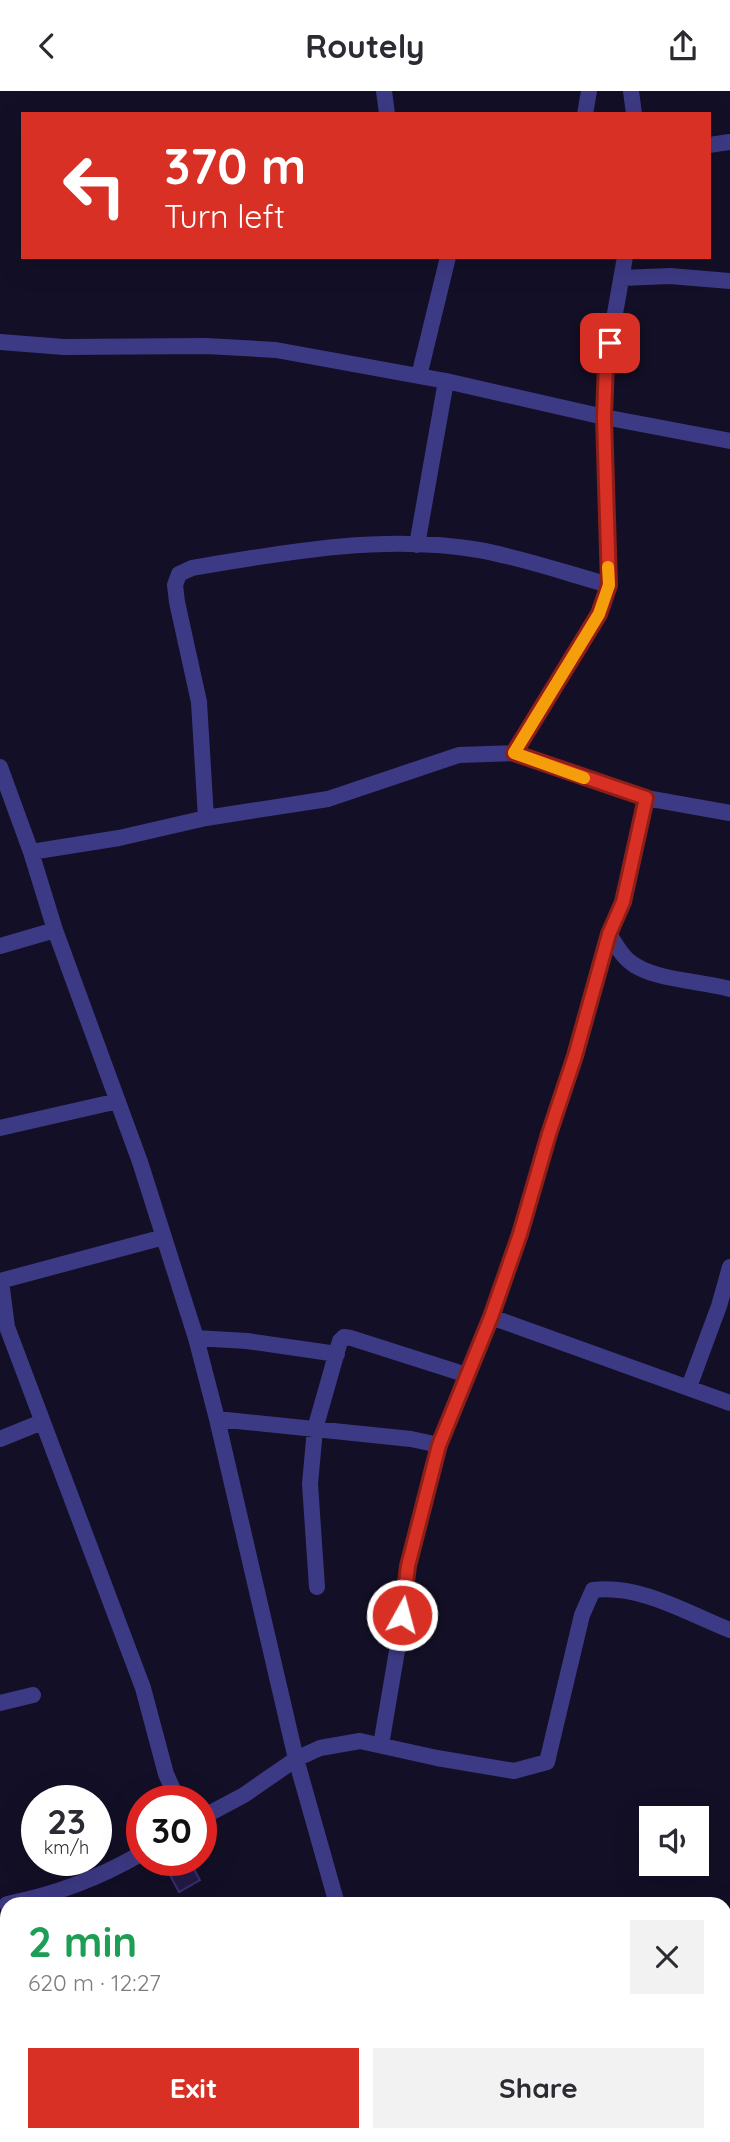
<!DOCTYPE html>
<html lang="en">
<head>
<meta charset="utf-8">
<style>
	:root { --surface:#fff; --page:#f2f2f3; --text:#2b2b33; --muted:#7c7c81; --accent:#d93025 }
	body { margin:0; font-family:Quicksand,sans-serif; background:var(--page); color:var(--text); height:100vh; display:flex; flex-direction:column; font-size:26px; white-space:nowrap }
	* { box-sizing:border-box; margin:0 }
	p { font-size:23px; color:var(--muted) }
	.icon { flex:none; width:38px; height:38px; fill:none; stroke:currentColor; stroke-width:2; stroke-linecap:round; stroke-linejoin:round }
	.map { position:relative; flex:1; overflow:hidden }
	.drawer { position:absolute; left:0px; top:1806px; width:732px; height:245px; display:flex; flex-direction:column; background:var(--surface); border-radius:21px 21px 0 0; box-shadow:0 7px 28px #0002 }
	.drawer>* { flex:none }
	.banner { position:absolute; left:21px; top:21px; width:690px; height:147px; border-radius:0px; box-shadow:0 7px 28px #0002; background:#d93025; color:#fff; overflow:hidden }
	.controls { position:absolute; left:639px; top:1715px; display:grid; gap:14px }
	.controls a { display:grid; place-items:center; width:70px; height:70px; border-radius:0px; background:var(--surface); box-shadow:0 7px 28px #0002; font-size:35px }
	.speed { position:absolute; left:21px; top:1694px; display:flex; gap:14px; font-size:35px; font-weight:700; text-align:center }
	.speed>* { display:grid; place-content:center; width:91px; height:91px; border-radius:50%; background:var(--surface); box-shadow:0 7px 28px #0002; line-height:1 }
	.speed small { font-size:18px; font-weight:400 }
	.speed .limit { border:10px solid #d22; background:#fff; color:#111 }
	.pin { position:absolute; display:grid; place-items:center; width:60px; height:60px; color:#fff; margin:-30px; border-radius:14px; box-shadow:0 4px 10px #0006 }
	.me { position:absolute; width:77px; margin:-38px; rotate:7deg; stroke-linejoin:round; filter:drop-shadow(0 0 5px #0008) }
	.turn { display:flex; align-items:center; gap:24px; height:147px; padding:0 28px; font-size:32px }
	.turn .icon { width:91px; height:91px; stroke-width:2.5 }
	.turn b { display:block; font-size:49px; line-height:60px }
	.round { display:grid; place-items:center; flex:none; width:74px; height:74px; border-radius:0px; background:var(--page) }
	.summary { display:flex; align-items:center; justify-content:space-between; height:119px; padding:0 28px }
	h1 { font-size:42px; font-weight:700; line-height:52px; color:#1e9e55 }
	.button { display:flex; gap:14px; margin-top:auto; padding:14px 28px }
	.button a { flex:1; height:80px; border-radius:0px; background:var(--accent); color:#fff; font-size:28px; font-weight:700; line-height:80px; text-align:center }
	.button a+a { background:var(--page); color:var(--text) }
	header { display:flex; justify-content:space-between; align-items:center; height:91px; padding:0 28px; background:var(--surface); font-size:32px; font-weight:700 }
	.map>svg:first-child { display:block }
	.building { fill:#241b47; stroke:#3b2d73; stroke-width:2 }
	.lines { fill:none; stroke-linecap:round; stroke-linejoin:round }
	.street { stroke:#3d3a85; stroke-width:16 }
	.route-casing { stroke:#8d1f18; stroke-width:18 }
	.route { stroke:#d93025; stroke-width:12 }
	.slow { stroke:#f59e0b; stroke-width:12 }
</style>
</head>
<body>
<header><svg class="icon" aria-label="back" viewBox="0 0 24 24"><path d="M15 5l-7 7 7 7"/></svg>Routely<svg class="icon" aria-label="share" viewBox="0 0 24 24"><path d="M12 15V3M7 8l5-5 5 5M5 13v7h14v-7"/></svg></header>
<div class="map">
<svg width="730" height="2051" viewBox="0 0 730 2051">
	<rect width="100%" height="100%" fill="#130f26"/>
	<!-- building -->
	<path class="building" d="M171,1769H189L200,1789L179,1801L164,1773Z
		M7,2044H67V2051H7Z"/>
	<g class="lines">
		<!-- street -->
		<path class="street" d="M384,0L387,23
			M631,0L634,23
			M585,23L589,0
			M709,54L730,51
			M621,187L670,185L730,190
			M0,251L64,256L206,255L276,259L446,290L604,326L730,350
			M419,285L448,166
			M417,454L446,290
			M514,662L599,523L609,494L604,326L606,273L625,166
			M0,676L31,761L55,839L140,1071L196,1247L217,1328L296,1668L337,1813
			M206,727L199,611L177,511L175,494L179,483L192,477C286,461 384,443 479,459C523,467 566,482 609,494
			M31,761L119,747L206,727L328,708L459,664L514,662L646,707L730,722
			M609,843C615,852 620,863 629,870C650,889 702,890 730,898
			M0,855L55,839
			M0,1037L118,1010
			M0,1190L164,1146
			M1,1190L7,1236L143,1597L166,1683L178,1710
			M491,1226L730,1312
			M196,1247L247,1250L337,1263
			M689,1296L719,1215L730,1176
			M217,1328L411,1348L439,1354
			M0,1348L42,1331
			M317,1496L310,1393L315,1338L340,1250L344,1246L351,1247L467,1284
			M0,1612L33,1604
			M381,1654L399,1548L408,1475L439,1354L491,1226L520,1143L549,1043L575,965L609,843L623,812L646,707
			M201,1727L244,1704L296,1668L320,1657L360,1650L437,1667L514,1680L547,1671L582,1524L593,1499C640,1493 687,1522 730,1539
			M7,1813C54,1804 101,1786 142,1762
			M724,2008L730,2009
			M231,2044L233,2051
			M389,2044L390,2051"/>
	</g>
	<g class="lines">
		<!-- route casing -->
		<g class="route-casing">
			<path id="route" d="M402,1524L408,1475L439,1354L491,1226L520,1143L549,1043L575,965L609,843L623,811L646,707L514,662L599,523L609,494L604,326L606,273L610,252"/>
		</g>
		<!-- route -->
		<use href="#route" class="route"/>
		<!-- slow -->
		<path class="slow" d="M584,687L514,662L599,523L609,494L608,476"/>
	</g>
</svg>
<div class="controls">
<a><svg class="icon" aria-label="sound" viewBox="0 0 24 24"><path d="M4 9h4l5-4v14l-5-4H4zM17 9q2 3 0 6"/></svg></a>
</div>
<div class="speed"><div>23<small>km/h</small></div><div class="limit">30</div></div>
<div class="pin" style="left:610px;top:252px;background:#d93025"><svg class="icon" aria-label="arrive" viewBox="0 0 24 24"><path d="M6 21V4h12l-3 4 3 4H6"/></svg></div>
<svg class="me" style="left:402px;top:1524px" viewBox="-20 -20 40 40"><circle r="17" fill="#d93025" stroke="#fff" stroke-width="3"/><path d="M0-11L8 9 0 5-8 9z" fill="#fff"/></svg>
<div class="banner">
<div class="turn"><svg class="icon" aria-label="left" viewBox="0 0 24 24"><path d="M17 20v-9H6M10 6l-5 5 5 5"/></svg><div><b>370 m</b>Turn left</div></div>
</div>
<section class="drawer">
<div class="summary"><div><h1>2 min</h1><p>620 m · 12:27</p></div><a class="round"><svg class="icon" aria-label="close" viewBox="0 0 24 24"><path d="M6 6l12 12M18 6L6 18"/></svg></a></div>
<div class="button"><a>Exit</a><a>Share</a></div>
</section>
</div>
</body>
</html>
